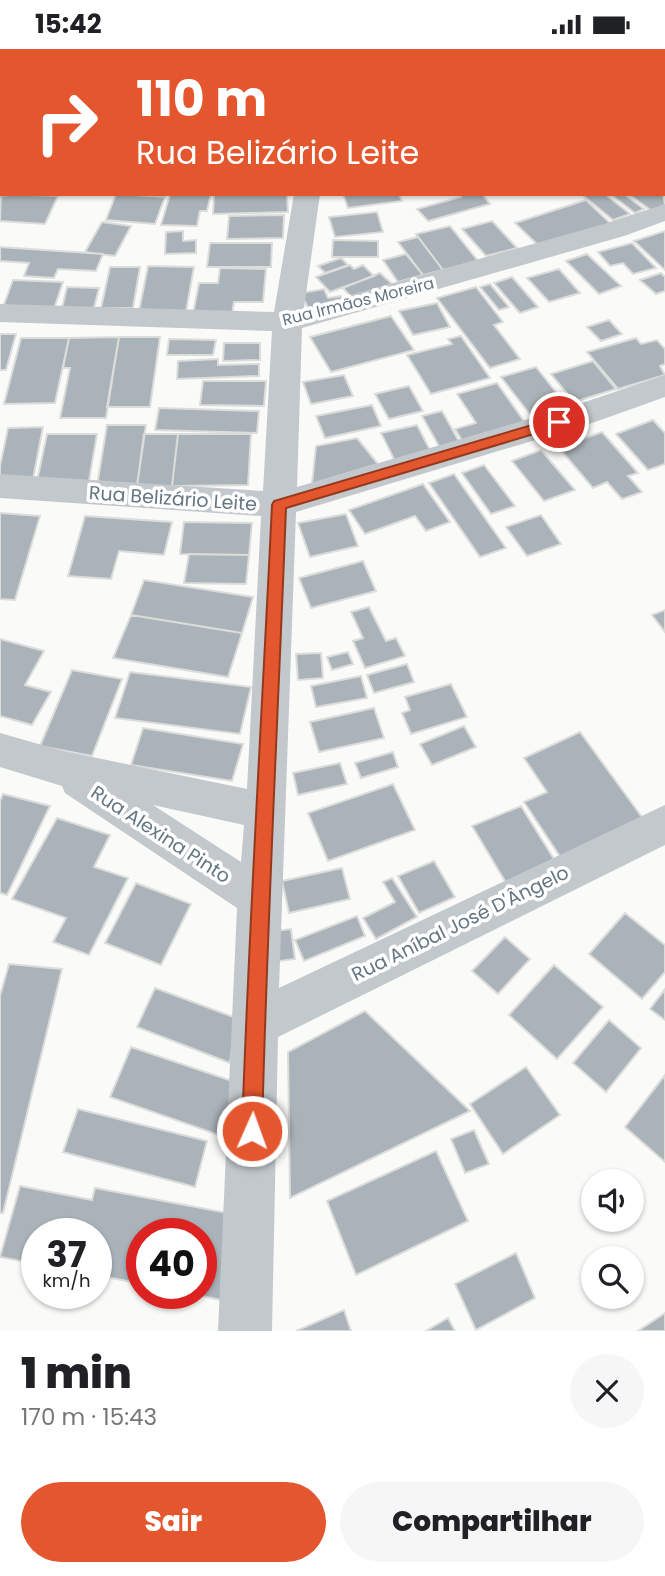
<!DOCTYPE html>
<html lang="pt">
<head>
<meta charset="utf-8">
<style>
	:root { --surface:#fff; --page:#f6f6f6; --text:#202124; --muted:#757577; --accent:#e4572e }
	body { margin:0; font-family:Poppins,sans-serif; background:var(--page); color:var(--text); height:100vh; display:flex; flex-direction:column; font-size:26px; white-space:nowrap }
	* { box-sizing:border-box; margin:0 }
	p { font-size:23px; color:var(--muted) }
	.icon { flex:none; width:38px; height:38px; fill:none; stroke:currentColor; stroke-width:2; stroke-linecap:round; stroke-linejoin:round }
	.map { position:relative; height:1282px; overflow:hidden }
	.sheet { display:flex; flex-direction:column; background:var(--surface); flex:1 }
	.sheet>* { flex:none }
	.hud { position:absolute; left:0px; top:0px; width:665px; height:147px; box-shadow:0 2px 5px #0004; background:#e4572e; color:#fff; overflow:hidden }
	.buttons { position:absolute; left:581px; top:1120px; display:grid; gap:14px }
	.buttons a { display:grid; place-items:center; width:63px; height:63px; border-radius:50%; background:var(--surface); box-shadow:0 2px 5px #0004; font-size:35px }
	.speed { position:absolute; left:21px; top:1169px; display:flex; gap:14px; font-size:35px; font-weight:700; text-align:center }
	.speed>* { display:grid; place-content:center; width:91px; height:91px; border-radius:50%; background:var(--surface); box-shadow:0 2px 5px #0004; line-height:1 }
	.speed small { font-size:18px; font-weight:400 }
	.speed .limit { border:10px solid #d22; background:#fff; color:#111 }
	.pin { position:absolute; display:grid; place-items:center; width:60px; height:60px; color:#fff; margin:-30px; border:4px solid #fff; border-radius:50%; box-shadow:0 2px 7px #0007 }
	.me { position:absolute; width:77px; margin:-38px; rotate:2deg; stroke-linejoin:round; filter:drop-shadow(0 0 5px #0008) }
	.turn { display:flex; align-items:center; gap:24px; height:147px; padding:0 21px; font-size:32px }
	.turn .icon { width:91px; height:91px; stroke-width:2.5 }
	.turn b { display:block; font-size:49px; line-height:60px }
	.round { display:grid; place-items:center; flex:none; width:74px; height:74px; border-radius:37px; background:var(--page) }
	.head { display:flex; align-items:center; justify-content:space-between; height:119px; padding:0 21px }
	h1 { font-size:42px; font-weight:800; line-height:52px }
	.primary-button { display:flex; gap:14px; margin-top:auto; padding:14px 21px }
	.primary-button a { flex:1; height:80px; border-radius:42px; background:var(--accent); color:#fff; font-size:28px; font-weight:800; line-height:80px; text-align:center }
	.primary-button a+a { background:var(--page); color:var(--text) }
	.status { display:flex; justify-content:space-between; align-items:center; height:49px; padding:0 35px; background:var(--surface); direction:ltr }
	.status svg { height:19px; fill:currentColor }
	.map>svg:first-child { display:block }
	.green { fill:#dadfd7 }
	.building { fill:#aab3b9; stroke:#dcdcda; stroke-width:2 }
	.lines { fill:none; stroke-linecap:round; stroke-linejoin:round }
	.minor { fill:#c3c8cc; fill-rule:evenodd }
	.route { fill:#e4572e; stroke:#94391e; stroke-width:2 }
	.labels { text-anchor:middle; stroke-width:7; stroke-linejoin:round; paint-order:stroke }
	.far-street-label { font-size:16px; fill:#657683; stroke:#fff }
	.street-label { font-size:19px; fill:#657683; stroke:#fff }
</style>
</head>
<body>
<div class="status"><b>15:42</b><svg viewBox="0 0 49 12"><path d="M0 12V9h3v3zM5 12V6h3v6zM10 12V3h3v9zM15 12V0h3v12zM26 1h20v11H26zM47 4h2v5h-2z"/></svg></div>
<div class="map">
<svg width="665" height="1282" viewBox="0 0 665 1282">
	<rect width="100%" height="100%" fill="#fafaf8"/>
	<!-- green -->
	<path class="green" d="M375,0H665V11L663,2Z"/>
	<!-- building -->
	<path class="building" d="M1,143L2,145L58,147L45,175L0,172Z
		M663,144L665,156L652,162L628,145Z
		M116,145L165,148L155,175L106,171Z
		M170,145H211L207,162H200L197,177L161,176Z
		M214,145H287L288,163L213,165Z
		M343,145H399L402,152L348,159Z
		M459,145H482L490,155L428,172L417,160L461,148Z
		M581,145H605L630,165L613,171Z
		M610,145H624L644,160L635,164Z
		M586,151L611,175L540,198L515,174Z
		M377,163L383,183L335,188L329,168Z
		M284,166L283,189L227,190L229,167Z
		M492,172L517,199L486,207L462,180Z
		M102,173L131,177L115,207L85,203Z
		M450,177L478,212L443,221L416,185Z
		M183,182V192L196,191V204L165,205L166,183Z
		M665,182V221L634,192Z
		M418,188L443,221L423,226L398,193Z
		M333,191L378,192V208H332Z
		M210,194H272L271,218H207Z
		M632,194L656,219L633,225L623,214L610,217L598,203Z
		M0,198L103,205L96,222L58,220L54,229L24,227L29,214L0,212Z
		M406,205L423,226L398,233L383,211Z
		M587,205L621,237L599,245L566,212Z
		M341,209L348,216L325,224L318,217Z
		M350,216L354,220L363,216L374,227L330,243L316,228Z
		M148,217L194,218L186,263L139,262Z
		M110,218H140L133,259H101Z
		M220,219L266,220L263,253H234L232,265H193L199,234H218Z
		M559,220L580,244L549,253L527,229Z
		M380,224L392,235L353,250L343,239Z
		M661,224L665,228V242L656,245L640,231Z
		M512,228L538,258L520,264L494,234Z
		M13,231L63,233L54,260L3,258Z
		M490,235L509,258L499,261L480,238Z
		M67,238L99,239L94,259H62Z
		M476,238L503,273L494,276L520,310L490,319L437,249Z
		M324,240L328,249L341,247L343,252L308,259L301,244Z
		M437,254L450,278L413,286L399,262Z
		M391,267L414,301L331,323L310,288Z
		M609,271L622,285L601,292L587,278Z
		M0,285H16L6,321H0Z
		M461,287L490,329L431,345L407,306L452,295L448,290Z
		M119,288L106,369H60L70,319H63L69,289Z
		M119,288H160L150,358H107Z
		M21,289H69L55,354L4,355Z
		M636,289L641,295L657,291L665,300V315L660,317L665,326L618,340L587,303Z
		M169,290L216,291L213,306H167Z
		M224,294H260V311L223,312Z
		M218,310V316L259,315V327L177,330L178,312Z
		M593,312L616,340L574,353L551,325Z
		M536,318L567,357L532,368L501,328Z
		M344,326L353,347L311,355L303,333Z
		M203,332H266L264,357L200,356Z
		M497,334L526,375L463,393L455,380L476,374L457,345Z
		M409,337L423,362L389,370L375,345Z
		M372,356L381,377L325,389L316,367Z
		M159,359L259,362L257,384L155,381Z
		M442,362L460,394L440,399L422,367Z
		M653,371L665,384V415L648,421L616,385Z
		M107,376H146L137,437H97Z
		M417,376L431,403L395,412L381,384Z
		M43,378L33,430H0V417L8,379Z
		M602,383L638,424L628,427L642,443L622,450L607,433L593,439L559,399Z
		M47,385H97L89,432H37Z
		M144,385H178L172,437H137Z
		M178,385H251L248,436L172,437Z
		M357,389L378,415L312,435L316,397Z
		M541,401L575,441L544,452L512,412Z
		M484,416L515,457L491,465L462,424Z
		M454,425L506,499L480,508L429,434Z
		M423,435L450,473L426,482L415,467L365,485L349,461Z
		M0,464L40,467L15,551L0,550Z
		M346,465L358,497L310,508L298,474Z
		M541,466L561,495L527,507L506,478Z
		M85,467L172,473L164,506L119,502L111,530L68,527Z
		M184,473L252,474L249,506L180,505Z
		M189,505L249,506L246,535L184,534Z
		M363,512L376,542L311,559L299,529Z
		M144,531L253,548L242,584L131,566Z
		M369,558L386,592L396,589L405,607L365,619L353,592L363,589L351,563Z
		M665,561V583L652,566Z
		M131,566L242,584L228,628L113,609Z
		M0,590L44,602L25,636L51,643L32,676L0,667Z
		M348,603L353,615L332,621L327,608Z
		M321,604L323,629L298,631L296,605Z
		M407,615L414,633L374,644L367,626Z
		M72,621L122,630L92,707L40,697Z
		M130,623L251,638L240,685L115,669Z
		M361,627L367,649L316,658L311,637Z
		M451,635L467,668L411,685L402,664L410,661L405,648Z
		M374,659L384,689L319,703L310,673Z
		M464,677L476,698L432,716L420,695Z
		M143,679L243,695L232,732L131,716Z
		M580,683L647,775L565,815L524,753L547,743L524,709Z
		M393,703L398,718L361,729L355,714Z
		M340,714L347,735L298,746L293,724Z
		M393,735L415,781L328,812L308,764Z
		M3,745L50,757L7,846L0,844V752Z
		M521,757L557,815L508,837L472,777Z
		M57,769L110,786L94,818L128,829L89,906L53,893L66,869L12,850Z
		M434,812L455,848L419,864L398,827Z
		M342,819L350,850L289,864L282,832Z
		M392,829L417,868L376,890L363,869L395,853L383,833Z
		M136,834L191,855L161,916L105,894Z
		M625,864L665,896V923L642,950L589,905Z
		M357,867L365,887L304,912L295,891Z
		M291,880L295,910L272,913L268,883Z
		M505,888L530,910L498,945L472,922Z
		M9,915L62,920L3,1164H0V947Z
		M554,916L603,958L557,1010L509,966Z
		M155,939L236,969L230,1014L137,978Z
		M665,940V971L650,960Z
		M365,962L470,1062L290,1149L288,1003Z
		M609,971L641,999L606,1043L573,1014Z
		M131,998L235,1033L236,1092L110,1048Z
		M526,1018L560,1066L503,1105L470,1055Z
		M665,1026V1113L625,1078Z
		M78,1060L207,1092L195,1138L63,1103Z
		M474,1081L489,1115L465,1124L451,1090Z
		M436,1102L468,1172L356,1226L327,1152Z
		M20,1137L92,1151L95,1139L238,1166L221,1251L188,1244H201V1185H142V1235L96,1226V1185H37V1215L0,1208Z
		M516,1204L535,1249L476,1281L455,1235Z
		M344,1261L351,1282H296Z
		M665,1264V1282H638Z
		M448,1269L455,1282H426Z"/>
	<g class="lines">
		<!-- minor -->
		<path class="minor" d="M663,18H665V32H663Z
			M0,133L2,145L11,147L0,149Z
			M294,145H320L304,259L604,175L665,155V172L624,187L302,279L297,438L573,357L665,326V348L595,373L296,463L279,939L665,756V796L278,988L272,1282H218L237,859L65,744L62,737L0,718V684L63,702L247,740L261,467L0,449V425L263,442L272,282L0,273V255L274,263ZM153,756L244,776L241,813Z"/>
	</g>
	<!-- route -->
	<path class="route" d="M559,368L566,373L564,376L286,459C278,667 267,874 262,1082L259,1089L252,1092L245,1089L242,1082C249,873 262,665 272,456L274,452Z"/>
	<g class="labels">
		<!-- far-street labels -->
		<g class="far-street-label">
			<text transform="translate(358 252) rotate(-14)" y="6">Rua Irmãos Moreira</text>
		</g>
		<!-- street labels -->
		<g class="street-label">
			<text transform="translate(173 449) rotate(4)" y="7">Rua Belizário Leite</text>
			<text transform="translate(161 785) rotate(33)" y="7">Rua Alexina Pinto</text>
			<text transform="translate(460 874) rotate(-26)" y="7">Rua Aníbal José D'Ângelo</text>
		</g>
	</g>
</svg>
<div class="buttons">
<a><svg class="icon" aria-label="sound" viewBox="0 0 24 24"><path d="M4 9h4l5-4v14l-5-4H4zM17 9q2 3 0 6"/></svg></a>
<a><svg class="icon" aria-label="search" viewBox="0 0 24 24"><circle cx="10" cy="10" r="6"/><path d="M15 15l6 6"/></svg></a>
</div>
<div class="speed"><div>37<small>km/h</small></div><div class="limit">40</div></div>
<div class="pin" style="left:559px;top:373px;background:#d93025"><svg class="icon" aria-label="arrive" viewBox="0 0 24 24"><path d="M6 21V4h12l-3 4 3 4H6"/></svg></div>
<svg class="me" style="left:252px;top:1082px" viewBox="-20 -20 40 40"><circle r="17" fill="#e4572e" stroke="#fff" stroke-width="3"/><path d="M0-11L8 9 0 5-8 9z" fill="#fff"/></svg>
<div class="hud">
<div class="turn"><svg class="icon" aria-label="right" viewBox="0 0 24 24"><path d="M7 20v-9h11M14 6l5 5-5 5"/></svg><div><b>110 m</b>Rua Belizário Leite</div></div>
</div>
</div>
<section class="sheet">
<div class="head"><div><h1>1 min</h1><p>170 m · 15:43</p></div><a class="round"><svg class="icon" aria-label="close" viewBox="0 0 24 24"><path d="M6 6l12 12M18 6L6 18"/></svg></a></div>
<div class="primary-button"><a>Sair</a><a>Compartilhar</a></div>
</section>
</body>
</html>
